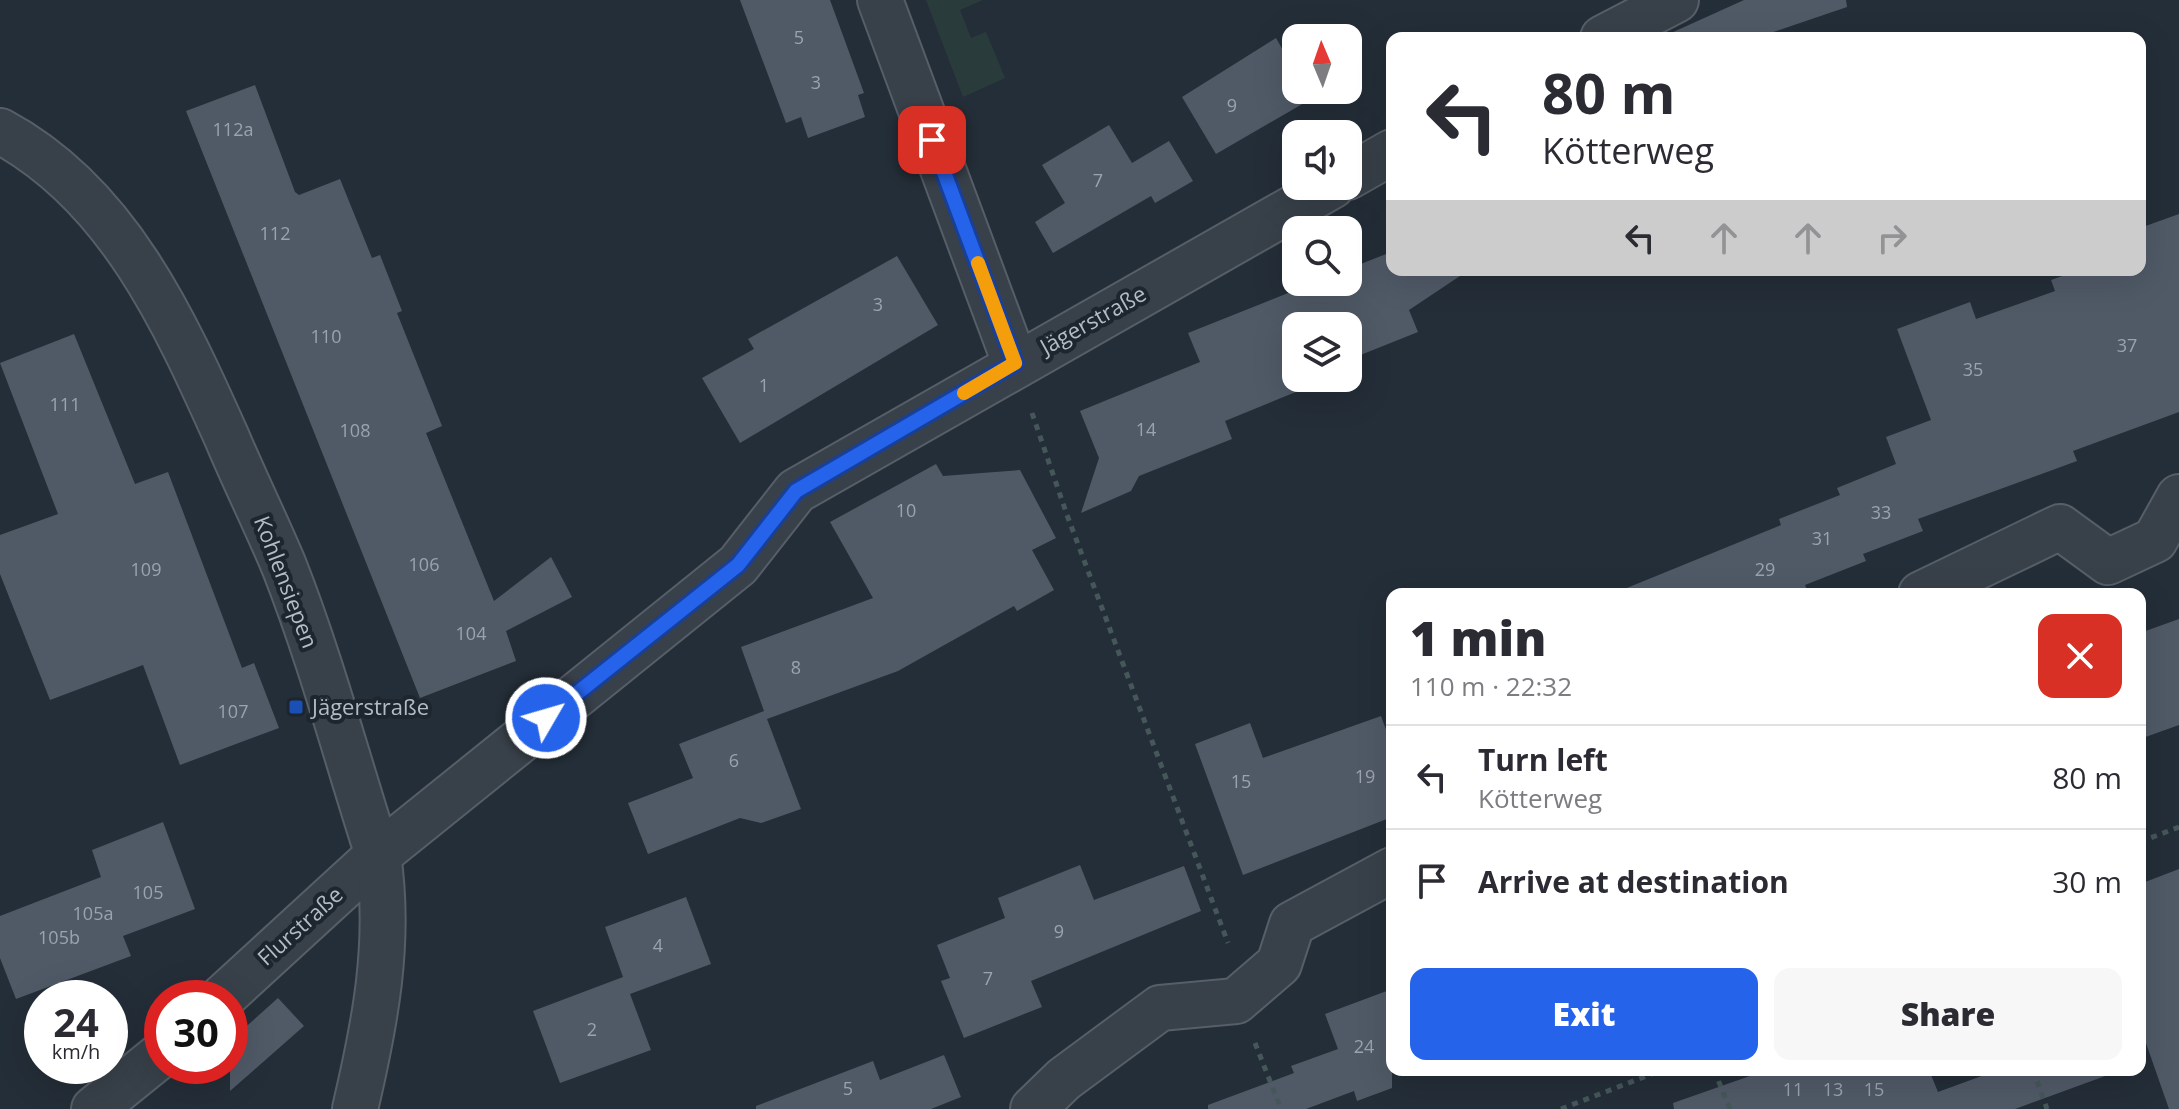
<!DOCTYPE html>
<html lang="en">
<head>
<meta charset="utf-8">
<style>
	:root { --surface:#fff; --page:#f7f7f7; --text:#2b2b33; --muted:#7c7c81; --line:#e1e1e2; --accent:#2563eb }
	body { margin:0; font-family:"Open Sans",sans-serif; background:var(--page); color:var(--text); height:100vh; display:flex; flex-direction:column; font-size:30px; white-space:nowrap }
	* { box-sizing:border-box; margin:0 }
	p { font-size:26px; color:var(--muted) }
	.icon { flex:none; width:44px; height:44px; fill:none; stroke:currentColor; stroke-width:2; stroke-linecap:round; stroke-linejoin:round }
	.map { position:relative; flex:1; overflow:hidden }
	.panel { position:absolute; left:1386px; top:588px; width:760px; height:488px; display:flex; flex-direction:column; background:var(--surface); border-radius:16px; box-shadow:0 8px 32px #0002 }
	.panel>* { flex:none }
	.top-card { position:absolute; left:1386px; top:32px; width:760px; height:244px; border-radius:16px; box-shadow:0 8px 32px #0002; background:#fff; color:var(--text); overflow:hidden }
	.needle { width:52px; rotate:358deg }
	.buttons { position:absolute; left:1282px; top:24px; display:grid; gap:16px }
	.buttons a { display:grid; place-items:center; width:80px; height:80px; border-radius:16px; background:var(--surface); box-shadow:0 8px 32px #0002; font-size:40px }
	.speed { position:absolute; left:24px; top:980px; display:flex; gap:16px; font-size:40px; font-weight:700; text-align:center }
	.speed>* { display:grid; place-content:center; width:104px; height:104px; border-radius:50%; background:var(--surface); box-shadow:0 8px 32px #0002; line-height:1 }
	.speed small { font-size:20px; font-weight:400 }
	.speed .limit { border:12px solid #d22; background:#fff; color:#111 }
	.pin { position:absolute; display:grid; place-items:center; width:68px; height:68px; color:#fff; margin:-34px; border-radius:16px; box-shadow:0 4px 12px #0006 }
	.me { position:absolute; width:88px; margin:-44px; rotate:52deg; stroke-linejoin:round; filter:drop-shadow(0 0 6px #0008) }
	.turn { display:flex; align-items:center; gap:28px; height:168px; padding:0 24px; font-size:36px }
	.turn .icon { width:104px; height:104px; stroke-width:2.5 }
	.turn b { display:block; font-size:56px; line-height:68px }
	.lanes { display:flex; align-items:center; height:76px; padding:0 24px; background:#0003; justify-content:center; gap:40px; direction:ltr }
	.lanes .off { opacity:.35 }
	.round { display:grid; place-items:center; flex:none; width:84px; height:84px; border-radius:16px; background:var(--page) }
	.overview { display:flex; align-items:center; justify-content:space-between; height:136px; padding:0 24px }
	h1 { font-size:48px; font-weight:800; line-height:60px }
	.action { display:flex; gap:16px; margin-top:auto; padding:16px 24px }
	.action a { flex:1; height:92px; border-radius:16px; background:var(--accent); color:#fff; font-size:32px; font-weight:800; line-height:92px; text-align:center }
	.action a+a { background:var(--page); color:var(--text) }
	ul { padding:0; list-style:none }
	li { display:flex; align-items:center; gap:24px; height:104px; padding:0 24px; border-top:2px solid var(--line) }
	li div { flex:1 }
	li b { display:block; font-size:30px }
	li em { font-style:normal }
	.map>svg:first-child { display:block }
	.green { fill:#293c3b }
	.building { fill:#505a67 }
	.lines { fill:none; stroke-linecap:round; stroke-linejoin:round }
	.minor-casing { stroke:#565e67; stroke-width:48 }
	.tertiary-casing { stroke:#565e67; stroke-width:48 }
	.path { stroke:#465759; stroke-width:5; stroke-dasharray:6 6; stroke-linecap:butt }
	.minor { stroke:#384049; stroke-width:44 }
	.tertiary { stroke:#384049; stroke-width:44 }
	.route-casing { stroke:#184099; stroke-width:20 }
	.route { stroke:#2563eb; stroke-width:14 }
	.slow { stroke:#f59e0b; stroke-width:14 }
	.transit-dot { fill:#1a4fb4; stroke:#1d252e; stroke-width:3 }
	.labels { text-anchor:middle; stroke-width:8; stroke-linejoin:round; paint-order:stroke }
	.number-label { font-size:18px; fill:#9aa3ae }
	.street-label { font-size:22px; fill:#b3bbc5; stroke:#1d252e }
	.poi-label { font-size:22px; fill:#b3bbc5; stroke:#1d252e; text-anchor:start }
</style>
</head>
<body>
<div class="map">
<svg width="2179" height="1109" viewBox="0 0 2179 1109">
	<rect width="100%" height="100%" fill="#242e38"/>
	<!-- green -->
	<path class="green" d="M926,0H983L960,10L971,38L986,32L1005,78L963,97Z"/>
	<!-- building -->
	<path class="building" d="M740,0H830L864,93L858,95L865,117L808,138L801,117L786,123Z
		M1744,0H1846L1847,7L1756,38H1660Z
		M1276,38L1296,73V90H1306L1311,99L1216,154L1182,97Z
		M255,85L295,192L299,195L340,179L372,258L380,255L402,311L397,313L442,426L426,433L494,601L551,557L572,597L506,631L516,661L420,698L186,111Z
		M1109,125L1132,163L1169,141L1193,181L1155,203L1151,196L1053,253L1035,222L1065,203L1042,165Z
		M2179,214V412L2073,451L2077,461L1918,519L1923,531L1863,554L1866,561L1805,585L1809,594H1612L1781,525L1779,519L1840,495L1837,488L1896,464L1886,437L1931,420L1897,329L1970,302L1976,319L2055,291L2051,280L2079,270H2140V228Z
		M1386,254L1392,270H1469L1409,310L1418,332L1348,360V326H1296V378H1305L1299,380L1303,389L1225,421L1232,439L1139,476L1131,491L1081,513L1099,458L1080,411L1200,362L1188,333L1316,282H1348V269Z
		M897,256L938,325L740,443L702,378L754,349L748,339Z
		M74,334L135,484L168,472L242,668L254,663L279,728L180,765L143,665L50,700L0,574V535L58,514L0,363Z
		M936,464L943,476L1020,470L1056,538L1032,550L1054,590L1017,611L1014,606L898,671L767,719L801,809L761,823L740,818L648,854L628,803L693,778L679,744L764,711L741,647L873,598L830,522Z
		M2179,619V725L2140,739V633Z
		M1381,716L1392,746V817L1243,875L1195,744L1250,723L1263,758Z
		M163,822L195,909L123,936L131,956L16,999L0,958V916L101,877L92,850Z
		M1080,865L1094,900L1184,866L1201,911L1031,981L1042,1007L964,1038L941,981L950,978L937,945L1005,918L998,898Z
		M2179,869V1109H2169L2140,1026V884Z
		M686,897L711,964L630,994L651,1050L560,1083L533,1011L623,977L605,927Z
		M1392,989V1088L1357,1101L1354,1091L1306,1109H1208V1105L1294,1073L1291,1066L1338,1049L1325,1014Z
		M278,998L304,1026L230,1091V1041Z
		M944,1055L961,1097L931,1109H756V1106L873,1061L880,1080Z
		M1767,1070H1929L1938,1092L1998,1070H2108V1075L2015,1109H1674L1673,1103Z"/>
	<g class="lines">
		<!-- minor casing -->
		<g class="minor-casing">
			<path id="minor" d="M880,0L1015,363
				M1603,38L1676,0
				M1348,177L1392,152
				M1921,594L2060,527L2108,562L2155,540L2179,497
				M222,998L378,855L738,565L796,491L1332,186
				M94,1109L162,1054
				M1033,1109L1064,1079L1160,1008L1236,1001L1279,964L1292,924L1392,870"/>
		</g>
		<!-- tertiary casing -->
		<g class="tertiary-casing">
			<path id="tertiary" d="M0,131C118,194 175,322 227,438C245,481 266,523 284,566C321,660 347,759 378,855C391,942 375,1024 355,1109"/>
		</g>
		<!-- path -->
		<path class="path" d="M1032,413L1067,515L1228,943
			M2140,842L2179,827
			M1255,1043L1281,1109
			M1714,1070L1730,1109
			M2033,1070L2047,1109
			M1561,1109L1662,1070"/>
		<!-- minor -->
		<use href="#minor" class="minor"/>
		<!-- tertiary -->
		<use href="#tertiary" class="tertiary"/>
	</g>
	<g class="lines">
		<!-- route casing -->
		<g class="route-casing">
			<path id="route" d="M546,718L738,565L796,491L1015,363L932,140"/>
		</g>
		<!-- route -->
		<use href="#route" class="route"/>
		<!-- slow -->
		<path class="slow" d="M964,393L1015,363L978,263"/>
	</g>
	<!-- markers -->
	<rect class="transit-dot" x="288" y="699" width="16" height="16" rx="4"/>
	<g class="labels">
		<!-- number labels -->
		<g class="number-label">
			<text x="799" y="44">5</text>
			<text x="816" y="89">3</text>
			<text x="1232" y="112">9</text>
			<text x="233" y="136">112a</text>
			<text x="1098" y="187">7</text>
			<text x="275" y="240">112</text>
			<text x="878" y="311">3</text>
			<text x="326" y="343">110</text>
			<text x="2127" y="352">37</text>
			<text x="1973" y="376">35</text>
			<text x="764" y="392">1</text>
			<text x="65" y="411">111</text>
			<text x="1146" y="436">14</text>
			<text x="355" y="437">108</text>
			<text x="906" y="517">10</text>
			<text x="1881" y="519">33</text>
			<text x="1822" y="545">31</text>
			<text x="424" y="571">106</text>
			<text x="146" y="576">109</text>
			<text x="1765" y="576">29</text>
			<text x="471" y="640">104</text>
			<text x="796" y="674">8</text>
			<text x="233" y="718">107</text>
			<text x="734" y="767">6</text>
			<text x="1365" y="783">19</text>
			<text x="1241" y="788">15</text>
			<text x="148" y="899">105</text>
			<text x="93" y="920">105a</text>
			<text x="1059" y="938">9</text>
			<text x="59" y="944">105b</text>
			<text x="658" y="952">4</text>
			<text x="988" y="985">7</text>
			<text x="592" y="1036">2</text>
			<text x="1364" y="1053">24</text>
			<text x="848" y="1095">5</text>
			<text x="1793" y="1096">11</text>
			<text x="1833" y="1096">13</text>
			<text x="1874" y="1096">15</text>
		</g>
		<!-- street labels -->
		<g class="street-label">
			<text transform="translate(1093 320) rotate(-29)" y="8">Jägerstraße</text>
			<text transform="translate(286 582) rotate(69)" y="8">Kohlensiepen</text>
			<text transform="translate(300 926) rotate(-42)" y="8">Flurstraße</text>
		</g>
		<!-- poi labels -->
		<g class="poi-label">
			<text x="312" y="715">Jägerstraße</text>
		</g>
	</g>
</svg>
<div class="buttons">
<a><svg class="needle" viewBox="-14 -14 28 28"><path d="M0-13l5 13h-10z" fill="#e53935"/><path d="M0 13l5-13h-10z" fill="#7c7c81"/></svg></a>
<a><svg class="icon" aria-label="sound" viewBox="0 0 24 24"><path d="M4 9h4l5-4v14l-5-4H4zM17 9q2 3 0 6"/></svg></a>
<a><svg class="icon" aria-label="search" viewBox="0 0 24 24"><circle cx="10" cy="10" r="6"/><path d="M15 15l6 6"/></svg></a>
<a><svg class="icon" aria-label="layers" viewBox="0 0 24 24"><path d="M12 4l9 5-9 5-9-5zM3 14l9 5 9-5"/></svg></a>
</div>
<div class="speed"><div>24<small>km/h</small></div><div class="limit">30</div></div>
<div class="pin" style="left:932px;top:140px;background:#d93025"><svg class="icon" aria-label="arrive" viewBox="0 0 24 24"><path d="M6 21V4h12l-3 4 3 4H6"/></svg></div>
<svg class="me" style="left:546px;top:718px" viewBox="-20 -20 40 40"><circle r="17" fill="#2563eb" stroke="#fff" stroke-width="3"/><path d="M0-11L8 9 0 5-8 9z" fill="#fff"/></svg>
<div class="top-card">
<div class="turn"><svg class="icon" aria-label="left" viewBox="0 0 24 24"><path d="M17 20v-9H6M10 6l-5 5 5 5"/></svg><div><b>80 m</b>Kötterweg</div></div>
<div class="lanes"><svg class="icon" aria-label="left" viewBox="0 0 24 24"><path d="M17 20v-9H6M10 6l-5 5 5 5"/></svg><svg class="icon off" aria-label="ahead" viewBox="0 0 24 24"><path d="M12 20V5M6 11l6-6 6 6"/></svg><svg class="icon off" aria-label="ahead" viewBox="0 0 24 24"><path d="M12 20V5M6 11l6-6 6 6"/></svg><svg class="icon off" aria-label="right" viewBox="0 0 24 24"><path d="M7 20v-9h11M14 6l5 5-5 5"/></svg></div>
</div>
<section class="panel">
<div class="overview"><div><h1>1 min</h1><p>110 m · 22:32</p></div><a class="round" style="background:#d93025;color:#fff"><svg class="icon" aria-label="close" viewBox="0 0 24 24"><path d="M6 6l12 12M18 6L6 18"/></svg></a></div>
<ul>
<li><svg class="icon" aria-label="left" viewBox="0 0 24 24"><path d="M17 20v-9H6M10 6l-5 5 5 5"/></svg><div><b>Turn left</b><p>Kötterweg</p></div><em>80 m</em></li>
<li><svg class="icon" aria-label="arrive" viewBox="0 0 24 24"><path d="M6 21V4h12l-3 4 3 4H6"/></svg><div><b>Arrive at destination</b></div><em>30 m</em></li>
</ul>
<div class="action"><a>Exit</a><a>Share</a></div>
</section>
</div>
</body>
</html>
